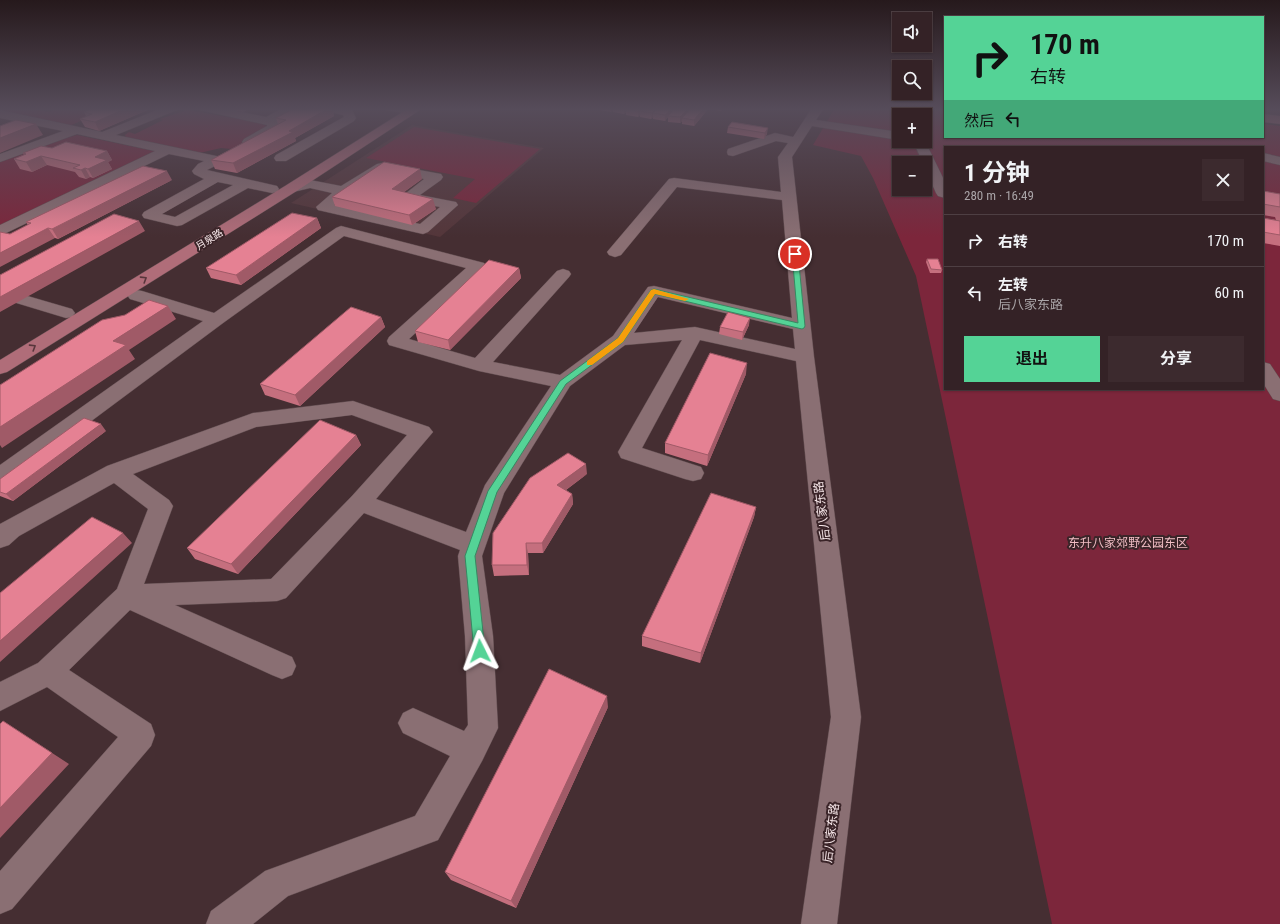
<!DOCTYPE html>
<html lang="zh">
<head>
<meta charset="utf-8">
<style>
	:root { --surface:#342226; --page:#3c2a2e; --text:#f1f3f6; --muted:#a9a4a7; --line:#4e3f43; --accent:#54d396 }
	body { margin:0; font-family:"Roboto Condensed","Noto Sans SC",sans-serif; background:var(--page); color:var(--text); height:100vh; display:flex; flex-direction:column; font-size:15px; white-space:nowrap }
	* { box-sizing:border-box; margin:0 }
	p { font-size:13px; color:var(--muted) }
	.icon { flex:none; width:22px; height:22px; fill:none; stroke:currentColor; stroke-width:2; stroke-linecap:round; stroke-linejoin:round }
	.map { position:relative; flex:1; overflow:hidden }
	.details { position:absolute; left:944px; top:146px; width:320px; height:244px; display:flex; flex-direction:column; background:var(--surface); border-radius:0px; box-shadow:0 1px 3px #0004,0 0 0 1px var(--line) }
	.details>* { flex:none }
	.guide { position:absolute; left:944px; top:16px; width:320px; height:122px; border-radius:0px; box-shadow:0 1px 3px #0004,0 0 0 1px var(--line); background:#54d396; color:#111; overflow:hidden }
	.tools { position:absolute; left:892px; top:12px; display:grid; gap:8px }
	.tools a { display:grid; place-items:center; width:40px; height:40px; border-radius:0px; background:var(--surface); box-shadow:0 1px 3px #0004,0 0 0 1px var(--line); font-size:20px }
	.pin { position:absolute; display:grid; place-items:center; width:34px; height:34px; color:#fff; margin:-17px; border:2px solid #fff; border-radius:50%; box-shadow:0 1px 4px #0007 }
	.me { position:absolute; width:44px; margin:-22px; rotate:357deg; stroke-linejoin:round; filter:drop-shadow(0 0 3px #0008) }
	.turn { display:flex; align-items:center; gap:14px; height:84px; padding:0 20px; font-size:18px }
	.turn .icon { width:52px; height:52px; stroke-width:2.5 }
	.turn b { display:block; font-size:28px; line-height:34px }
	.then { display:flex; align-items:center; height:38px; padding:0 20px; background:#0003; gap:8px; font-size:15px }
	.round { display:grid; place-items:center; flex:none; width:42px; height:42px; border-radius:0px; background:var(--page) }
	.summary { display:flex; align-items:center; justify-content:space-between; height:68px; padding:0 20px }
	h1 { font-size:24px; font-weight:700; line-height:30px }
	.primary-button { display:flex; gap:8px; margin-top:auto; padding:8px 20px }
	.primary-button a { flex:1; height:46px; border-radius:0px; background:var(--accent); color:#111; font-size:16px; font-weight:700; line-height:46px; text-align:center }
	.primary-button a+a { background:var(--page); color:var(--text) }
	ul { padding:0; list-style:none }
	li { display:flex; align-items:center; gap:12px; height:52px; padding:0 20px; border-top:1px solid var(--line) }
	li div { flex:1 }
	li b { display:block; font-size:15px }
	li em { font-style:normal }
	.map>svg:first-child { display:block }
	.built { fill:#54363a }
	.green { fill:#7c263b; fill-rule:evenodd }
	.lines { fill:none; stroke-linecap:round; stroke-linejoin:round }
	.minor-casing { stroke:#604c4f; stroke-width:1 }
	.major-casing { stroke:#604c4f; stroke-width:1 }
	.minor { fill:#8a6f73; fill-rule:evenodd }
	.major { fill:#b06d79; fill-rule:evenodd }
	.wall { fill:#c56f7e }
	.shaded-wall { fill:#a05a67 }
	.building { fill:#e58193; stroke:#a05a67 }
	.oneway { stroke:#58363c }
	.route { fill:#54d396; stroke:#378962 }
	.slow { fill:#f59e0b }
	.labels { text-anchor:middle; stroke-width:4; stroke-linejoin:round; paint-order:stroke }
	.far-street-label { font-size:10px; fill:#f6e6e8; stroke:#3a2428 }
	.street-label { font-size:12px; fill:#f6e6e8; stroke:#3a2428 }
	.park-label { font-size:12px; fill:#f2bec5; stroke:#3a2428 }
</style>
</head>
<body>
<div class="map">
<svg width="1280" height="924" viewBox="0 0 1280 924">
	<rect width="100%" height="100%" fill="#452e32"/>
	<!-- built -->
	<path class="built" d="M412,125L544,148L440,237L291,203Z"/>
	<!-- green -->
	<path class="green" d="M0,108H28L49,112L58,108L108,109L67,127L0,112Z
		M835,108H945V137H1263V124L1280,126V924H1052L916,276L873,178L861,156L813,145ZM899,115H925V141H899ZM945,147H1263V389H945ZM899,163H925V189H899Z
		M187,110L264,123L268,129L232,149L221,148L195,154L126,138L125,135L129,132L135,134L163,120L160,119Z
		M414,127L540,149L476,203L453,198L475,179L366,158Z
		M77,135L155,151L0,230V161L44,144Z"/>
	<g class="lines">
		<!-- minor casing -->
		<g class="minor-casing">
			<path id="minor" d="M162,108H179L177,110L116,135L221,157L223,160L221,163L207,170L277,186L279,189L277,192L272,193L248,188L182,225L177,226L144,218L142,215L144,212L204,179L194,174L192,171L198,164L204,161L169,154L0,236V225L155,151L77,134L0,162V154L63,131L0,118V110L102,132ZM218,182L233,185L175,217L162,214Z
				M198,108H222L266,117L283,108H298L278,120L279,128L277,131L248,146L244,145L242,142L244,139L267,126V125L204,111L200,110Z
				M319,108L352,110L356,118L354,121L286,161H276L274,158L276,155L344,117L343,115L321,110Z
				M384,108H409L410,110L408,112L404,113L386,110Z
				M812,108H824L816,120L899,132V140L812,126L792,157L814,357L861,717L837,924H801L831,717L796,361L700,340L642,448L701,467L704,473L701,479L693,481L685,479L621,458L618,452L682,340L625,345L570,386L504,493L482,556L493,636L498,728L482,761L438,840L288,896L253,924H206L211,911L265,871L415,816L450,756L403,733L398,723L403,713L413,708L464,731L468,725L465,636L458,556L460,550L364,513L286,598L277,601L175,605L292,657L296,666L292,675L282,679L272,675L130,610L69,670L151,724L155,735L151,746L12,909L0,914V871L118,737L47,687L0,711V682L38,663L117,589L148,509L114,483L19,536L9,545L0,548V524L107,466L253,413L353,401L429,427L433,432L376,499L466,532L485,485L551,386L479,371L389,345L387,341L389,337L466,268L344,236L223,323L8,483L0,485V465L203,321L130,299L127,295L130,291L136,290L142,291L214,313L336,228L341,226L484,263L486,266L484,269L409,339L475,358L557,271L563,269L569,271L571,274L569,277L493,362L560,375L613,336L648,287L654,286L792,318L782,200L677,187L621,255L615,257L609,255L607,252L669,179L674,178L781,192L778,157L788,143L776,141L733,156L728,155L727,152L728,149L775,133L793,137ZM658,297L793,329L795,349L695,327L634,333ZM352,415L407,435L352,496L271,579L144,584L173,506L169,500L133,474L256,427Z
				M904,108H916L917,115H905Z
				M913,141H925L945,182V198L938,196L936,193L925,168V163H923Z
				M1263,153L1280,157V165L1263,161Z
				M382,163L441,174L443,177L441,180L420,195L456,202L458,205L428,232L423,234L318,210L316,207L332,193L310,188L293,192L288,191L286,188L288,185L310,180L341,186L377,164ZM384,171L424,179L401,197L403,200L440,207L420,224L334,205L348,194Z
				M0,288L72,309L75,313L72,317L66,318L0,298Z
				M1263,362L1270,364L1280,379V401L1273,399L1263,383Z"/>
		</g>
		<!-- major casing -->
		<g class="major-casing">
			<path id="major" d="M409,108H423L295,192L7,372L0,374V360L285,186Z
				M1263,114L1280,116V124L1263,122Z"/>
		</g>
		<!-- minor -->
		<use href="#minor" class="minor"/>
		<!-- major -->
		<use href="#major" class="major"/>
	</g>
	<!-- wall -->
	<path class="wall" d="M93,108H152L99,131L85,127L80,119L86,116L84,112Z
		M222,108H251L243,112Z
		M310,108H332L334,116L295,138L296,141L237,173L215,169L211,160L278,124L276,118L307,110Z
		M588,108H599L597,110Z
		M599,108H709L694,126L682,124V121L680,123L668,122V117L665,121L653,119V117L651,119L640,117V115L638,117L626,115V112L624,114L613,112V110L611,112L599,110Z
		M711,108H724L721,111L711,109Z
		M732,122L767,134L764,139L727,133L728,127Z
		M52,148L107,151L112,160L108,162L112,169L93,178L90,177L86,179L79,177L75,172L47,165L32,172L20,169L14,159L24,155L23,153Z
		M422,179L404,192L436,209L412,225L335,206L332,197Z
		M172,180L58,239L55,238L10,234L28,225L26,222Z
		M1263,191L1280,194V246L1263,243V218L1276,220L1275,217L1263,215Z
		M317,218L321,228L241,285L211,278L206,268Z
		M927,259L942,270L941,273H930L926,262Z
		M519,268L521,278L450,350L418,342L415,331Z
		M381,317L385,327L300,406L265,395L260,384Z
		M749,325L742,340L719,334L720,327Z
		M746,374L707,466L665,453V443Z
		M106,431L13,501L0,496V479Z
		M356,435L361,445L238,574L195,559L187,548Z
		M587,474L566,490L572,494L573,504L543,553H528L529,575L494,576L492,565L493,533Z
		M756,507L754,517L700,663L642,646V636Z
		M608,707L516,908L451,880L445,872Z"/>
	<!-- shaded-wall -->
	<path class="shaded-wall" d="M127,108H152L99,131L95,122Z
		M242,108H251L243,112Z
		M329,108H332L334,116L295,138L296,141L237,173L233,163L289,131Z
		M610,108H613V110L611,112Z
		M624,108H631L626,109V112L624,114Z
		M641,108H646L640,111V115L638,117V111Z
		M656,108H662L653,113V117L651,119L652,113Z
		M672,108H677L668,116V117L665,121V115Z
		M689,108H694L682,118V121L680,123V117Z
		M704,108H709L694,126V120Z
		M36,124L43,135L0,153V138Z
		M768,128L767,134L764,139L765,133Z
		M107,151L112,160L108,162L112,169L93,178L88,169L95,157Z
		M41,156L47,165L32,172L26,162Z
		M85,168L90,177L86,179L81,170Z
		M420,169L422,179L394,199L392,189Z
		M167,171L172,180L58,239L52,229Z
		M433,199L436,209L412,225L409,215Z
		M317,218L321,228L241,285L236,275Z
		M139,221L145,231L0,312V297Z
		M48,228L55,238L0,267V253Z
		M519,268L521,278L450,350L448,340Z
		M168,306L176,319L129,350L135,359L2,448L0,445V427L113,341Z
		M381,317L385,327L300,406L295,395Z
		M750,318L749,325L742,340L743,332Z
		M747,363L746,374L707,466L708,455Z
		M101,424L106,431L13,501L6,494Z
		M356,435L361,445L238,574L231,564Z
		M586,464L587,474L559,495L557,485Z
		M572,494L573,504L543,553L542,543Z
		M756,507L754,517L700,663L701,653Z
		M123,533L132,543L0,662V641Z
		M526,543L528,553L529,575L527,565Z
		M607,696L608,707L516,908L511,901Z
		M3,721L69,764L0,838V808Z"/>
	<!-- building -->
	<path class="building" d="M93,108H127L95,122L80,119L92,114L84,112Z
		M295,108L307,110L310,108H329L289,131L293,132L233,163L211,160L286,120L276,118Z
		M627,108H641L638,111L626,109Z
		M643,108H656L652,113L640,111Z
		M658,108H672L665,115L653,113Z
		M675,108H689L680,117L668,116Z
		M691,108H704L694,120L682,118Z
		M16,120L36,124L0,138V126Z
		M732,122L768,128L765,133L728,127Z
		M66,142L107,151L95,157L107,160L88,169L85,168L81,170L73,168L80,165L41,156L26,162L14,159L26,154L23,153L41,146L52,148Z
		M384,162L420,169L392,189L433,199L409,215L332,197Z
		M143,166L167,171L52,229L48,228L0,253V232L10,234L31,223L26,222Z
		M1263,191L1280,194V207L1263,204Z
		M292,213L317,218L236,275L206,268Z
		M114,214L139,221L0,297V275Z
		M1263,218L1280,221V235L1263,232Z
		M927,259H938L942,270L931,269Z
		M489,260L519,268L448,340L415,331Z
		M149,300L168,306L113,341L126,345L0,427V385L102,320L125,315Z
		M351,307L381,317L295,395L260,384Z
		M728,312L750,318L743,332L720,327Z
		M710,353L747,363L708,455L665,443Z
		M84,418L101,424L6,494L0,492V479Z
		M320,420L356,435L231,564L187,548Z
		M568,453L586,464L557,485L572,494L542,543H526L527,565H492L493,533L530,478Z
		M711,493L756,507L701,653L642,636Z
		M92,517L123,533L0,641V593Z
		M549,669L607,696L511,901L445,872Z
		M3,721L52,753L0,808V724Z"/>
	<!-- one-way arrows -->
	<defs><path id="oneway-chevron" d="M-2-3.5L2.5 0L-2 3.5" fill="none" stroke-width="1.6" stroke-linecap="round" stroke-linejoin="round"/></defs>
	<g class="oneway">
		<use href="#oneway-chevron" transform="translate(144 279) rotate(-32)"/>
		<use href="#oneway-chevron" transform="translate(33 347) rotate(-32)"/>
	</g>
	<!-- sky -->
	<linearGradient id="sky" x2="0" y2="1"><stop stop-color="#26191c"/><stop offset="0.46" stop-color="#564c5a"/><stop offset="1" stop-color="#564c5a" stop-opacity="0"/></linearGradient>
	<rect width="1280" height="237" fill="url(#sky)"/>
	<!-- route -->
	<path class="route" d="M792,253L798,254L805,326L804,328L802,329L655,294L623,342L566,384L497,492L475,556L485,651L484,655L480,656L476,655L474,651L465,556L488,491L560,381L618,338L651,290L654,289L798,323Z"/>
	<!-- slow -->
	<path class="slow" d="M654,289L689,299L685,301L655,294L623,342L592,365H587V361L618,338L651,290Z"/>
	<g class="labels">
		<!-- far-street labels -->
		<g class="far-street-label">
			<text transform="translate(209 239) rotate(-32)" y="4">月泉路</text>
		</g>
		<!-- street labels -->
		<g class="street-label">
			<text transform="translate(822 511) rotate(-97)" y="4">后八家东路</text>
			<text transform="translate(831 833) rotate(-83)" y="4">后八家东路</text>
		</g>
		<!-- park labels -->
		<g class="park-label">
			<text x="1128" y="547">东升八家郊野公园东区</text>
		</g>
	</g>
</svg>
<div class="tools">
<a><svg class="icon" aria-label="sound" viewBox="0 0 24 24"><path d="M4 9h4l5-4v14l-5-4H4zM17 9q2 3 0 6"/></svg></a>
<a><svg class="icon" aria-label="search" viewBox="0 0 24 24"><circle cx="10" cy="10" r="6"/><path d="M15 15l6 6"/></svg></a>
<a>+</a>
<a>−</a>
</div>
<div class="pin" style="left:795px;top:254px;background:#d93025"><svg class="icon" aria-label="arrive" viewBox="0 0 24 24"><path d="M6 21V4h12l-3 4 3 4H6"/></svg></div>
<svg class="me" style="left:480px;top:651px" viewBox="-20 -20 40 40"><path d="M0-17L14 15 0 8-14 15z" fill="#54d396" stroke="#fff" stroke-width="4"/></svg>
<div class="guide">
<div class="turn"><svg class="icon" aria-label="right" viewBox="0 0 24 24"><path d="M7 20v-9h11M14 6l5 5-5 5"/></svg><div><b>170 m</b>右转</div></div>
<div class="then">然后<svg class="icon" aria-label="left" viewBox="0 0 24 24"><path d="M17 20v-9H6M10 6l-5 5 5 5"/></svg></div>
</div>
<section class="details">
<div class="summary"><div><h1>1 分钟</h1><p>280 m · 16:49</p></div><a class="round"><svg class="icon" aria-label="close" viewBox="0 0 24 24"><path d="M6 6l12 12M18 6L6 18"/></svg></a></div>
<ul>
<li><svg class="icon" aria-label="right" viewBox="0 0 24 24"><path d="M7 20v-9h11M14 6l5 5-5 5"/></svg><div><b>右转</b></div><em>170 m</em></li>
<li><svg class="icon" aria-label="left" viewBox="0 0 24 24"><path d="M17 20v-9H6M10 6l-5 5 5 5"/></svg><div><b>左转</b><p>后八家东路</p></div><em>60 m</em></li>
</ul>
<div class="primary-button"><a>退出</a><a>分享</a></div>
</section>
</div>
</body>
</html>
